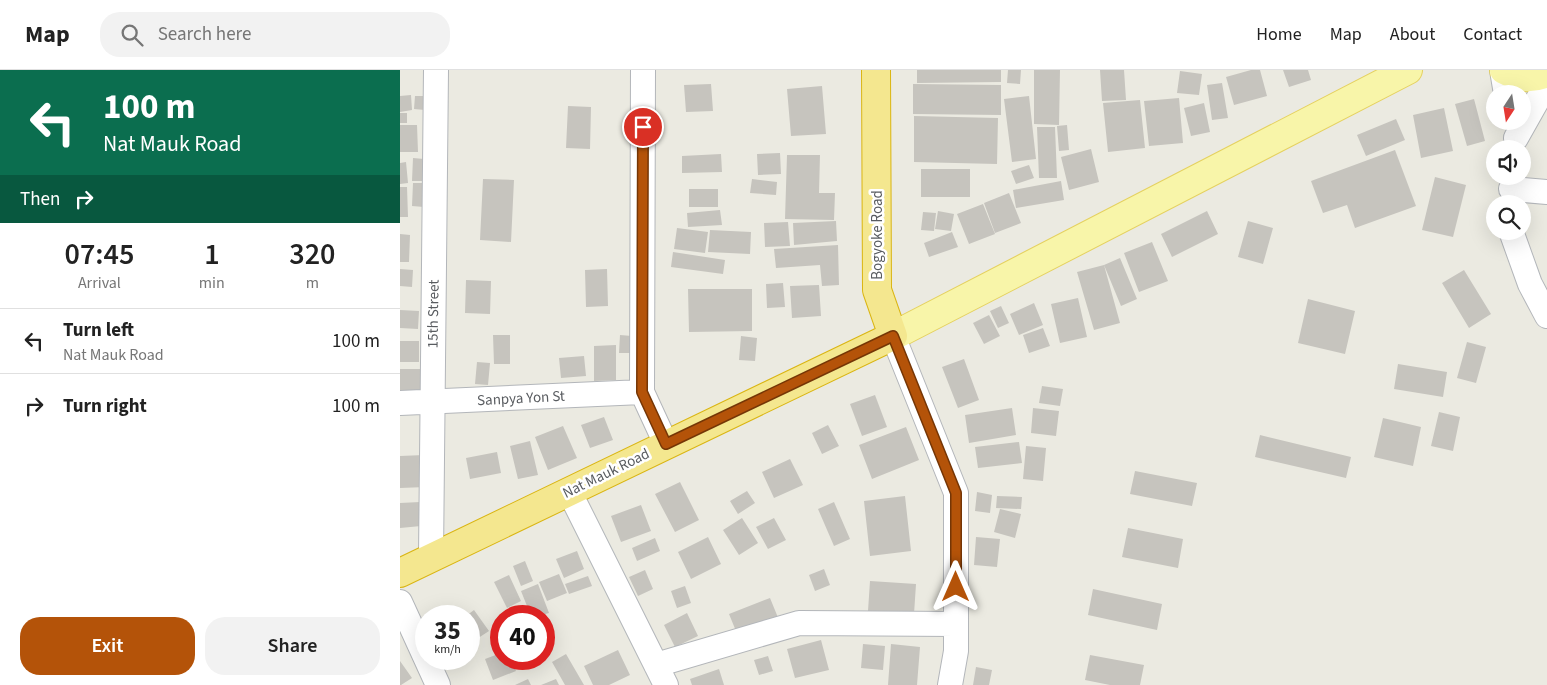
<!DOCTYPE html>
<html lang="en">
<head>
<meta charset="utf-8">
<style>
	:root { --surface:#fff; --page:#f2f2f2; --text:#222; --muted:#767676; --line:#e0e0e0; --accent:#b45309 }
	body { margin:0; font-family:"Source Sans 3",sans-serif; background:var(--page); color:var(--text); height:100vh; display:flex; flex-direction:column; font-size:19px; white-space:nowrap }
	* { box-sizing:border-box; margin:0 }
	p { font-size:16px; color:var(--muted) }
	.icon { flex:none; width:28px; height:28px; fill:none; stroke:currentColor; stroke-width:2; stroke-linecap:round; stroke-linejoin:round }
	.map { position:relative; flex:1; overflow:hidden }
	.details { display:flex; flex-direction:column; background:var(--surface); width:400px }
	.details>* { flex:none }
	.banner { background:#0b6e4f; color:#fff; overflow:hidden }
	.needle { width:32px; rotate:192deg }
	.buttons { position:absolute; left:1086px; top:15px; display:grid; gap:10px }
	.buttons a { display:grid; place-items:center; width:45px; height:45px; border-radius:50%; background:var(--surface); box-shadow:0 5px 20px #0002; font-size:25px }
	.speed { position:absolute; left:15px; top:535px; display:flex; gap:10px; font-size:25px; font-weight:700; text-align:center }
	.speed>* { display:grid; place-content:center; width:65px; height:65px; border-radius:50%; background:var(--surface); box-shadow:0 5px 20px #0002; line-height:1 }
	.speed small { font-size:12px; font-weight:400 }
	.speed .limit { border:8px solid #d22; background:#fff; color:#111 }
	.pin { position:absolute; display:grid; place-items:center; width:42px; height:42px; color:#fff; margin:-21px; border:2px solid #fff; border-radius:50%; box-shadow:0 1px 5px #0007 }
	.me { position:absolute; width:55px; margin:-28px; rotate:0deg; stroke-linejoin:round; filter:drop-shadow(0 0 4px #0008) }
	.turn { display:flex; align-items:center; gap:18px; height:105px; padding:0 20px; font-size:22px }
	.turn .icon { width:65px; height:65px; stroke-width:2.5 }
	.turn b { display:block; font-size:35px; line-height:42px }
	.then { display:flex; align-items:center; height:48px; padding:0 20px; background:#0003; gap:10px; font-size:19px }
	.eta { display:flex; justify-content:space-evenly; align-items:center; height:85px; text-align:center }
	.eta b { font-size:30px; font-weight:600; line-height:35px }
	.cta { display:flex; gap:10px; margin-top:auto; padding:10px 20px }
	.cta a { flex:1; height:58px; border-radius:20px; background:var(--accent); color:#fff; font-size:20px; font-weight:600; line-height:58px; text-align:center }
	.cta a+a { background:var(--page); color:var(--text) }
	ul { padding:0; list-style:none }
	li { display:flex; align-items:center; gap:15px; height:65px; padding:0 20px; border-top:1px solid var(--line) }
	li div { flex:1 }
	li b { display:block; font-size:19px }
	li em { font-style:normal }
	header { display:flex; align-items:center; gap:30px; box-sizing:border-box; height:70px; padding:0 25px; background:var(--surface); border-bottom:1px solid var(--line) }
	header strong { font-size:24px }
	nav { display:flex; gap:28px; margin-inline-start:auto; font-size:18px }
	.search { width:350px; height:45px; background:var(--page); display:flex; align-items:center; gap:12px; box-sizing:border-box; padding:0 18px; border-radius:20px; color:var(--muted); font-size:19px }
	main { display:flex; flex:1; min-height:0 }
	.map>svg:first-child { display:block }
	.building { fill:#c6c4be }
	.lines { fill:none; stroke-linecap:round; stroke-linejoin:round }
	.minor-casing { stroke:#b3b6ba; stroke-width:26 }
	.major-casing { stroke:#e5d15f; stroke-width:30 }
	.highway-casing { stroke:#dab512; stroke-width:30 }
	.minor { stroke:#fff; stroke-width:24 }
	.major { stroke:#f8f5a9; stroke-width:28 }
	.highway { stroke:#f4e78f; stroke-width:28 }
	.route-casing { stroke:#753606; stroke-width:12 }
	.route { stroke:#b45309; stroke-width:9 }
	.labels { text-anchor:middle; stroke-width:5; stroke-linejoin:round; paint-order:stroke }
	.street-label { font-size:15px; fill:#595c60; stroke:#fff }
</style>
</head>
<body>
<header>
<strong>Map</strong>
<div class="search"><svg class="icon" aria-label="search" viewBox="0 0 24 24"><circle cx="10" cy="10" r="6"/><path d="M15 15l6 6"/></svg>Search here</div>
<nav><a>Home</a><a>Map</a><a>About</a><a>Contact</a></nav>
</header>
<main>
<section class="details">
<div class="banner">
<div class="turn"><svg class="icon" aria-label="left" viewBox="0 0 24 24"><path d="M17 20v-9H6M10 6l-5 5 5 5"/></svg><div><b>100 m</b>Nat Mauk Road</div></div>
<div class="then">Then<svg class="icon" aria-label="right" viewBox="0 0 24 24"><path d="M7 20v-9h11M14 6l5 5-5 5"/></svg></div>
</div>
<div class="eta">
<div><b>07:45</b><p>Arrival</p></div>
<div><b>1</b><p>min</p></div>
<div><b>320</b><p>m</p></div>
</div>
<ul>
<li><svg class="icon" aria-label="left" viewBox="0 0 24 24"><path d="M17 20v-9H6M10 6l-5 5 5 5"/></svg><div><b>Turn left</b><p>Nat Mauk Road</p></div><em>100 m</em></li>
<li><svg class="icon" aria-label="right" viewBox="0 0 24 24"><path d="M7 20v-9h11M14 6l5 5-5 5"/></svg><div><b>Turn right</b></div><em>100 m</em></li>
</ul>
<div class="cta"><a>Exit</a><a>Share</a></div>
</section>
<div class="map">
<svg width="1147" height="615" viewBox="0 0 1147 615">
	<rect width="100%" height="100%" fill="#ebeae1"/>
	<!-- building -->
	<path class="building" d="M517,0H601V12L517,13Z
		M608,0H621L620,14L607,13Z
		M634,0H660L659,55L634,54Z
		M700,0H724L726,30L702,31Z
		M851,0H860L867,26L834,35L826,7Z
		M883,0H908L911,10L889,17Z
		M780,1L802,4L799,25L777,23Z
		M822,13L828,48L812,50L807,15Z
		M311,14L313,41L286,42L284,15Z
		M513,14L601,15V45L513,44Z
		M422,16L426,64L391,66L387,19Z
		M11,25L12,40L0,42V26Z
		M15,26H25V40L14,39Z
		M629,26L636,89L612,92L604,29Z
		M779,28L783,73L749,76L744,31Z
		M1074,29L1085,71L1067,76L1055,34Z
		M740,30L745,78L708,82L703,33Z
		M804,33L810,62L791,66L784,38Z
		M168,36L191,37L190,79L166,78Z
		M1044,38L1053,81L1021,88L1013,45Z
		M0,43H7V53H0Z
		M514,46L598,48L597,94L514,92Z
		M996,49L1005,70L966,86L957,65Z
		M0,55H17L18,82H0Z
		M667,55L669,80L659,81L657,56Z
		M637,57H655L657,108H639Z
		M691,79L699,112L669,120L661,87Z
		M995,80L1016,136L955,158L947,135L923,143L911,111Z
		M380,83L381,104L358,105L357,84Z
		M321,84L322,102L282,103V86Z
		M387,85H420L419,123H435L434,150L385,149Z
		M13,88L24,89L23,111H12Z
		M6,92L8,113L0,114V93Z
		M629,95L634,108L616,114L611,101Z
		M521,99H570V127H521Z
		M1035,107L1066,115L1053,167L1022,160Z
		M83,109L114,110L111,172L80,170Z
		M352,109L377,112L376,125L350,123Z
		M661,111L664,130L616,138L613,120Z
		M13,113H26L24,137L12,136Z
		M0,117H7L8,147H0Z
		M289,119H318V137H289Z
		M609,123L621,153L595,163L584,133Z
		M583,134L595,164L569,174L557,144Z
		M320,140L322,155L288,157L287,143Z
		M538,141L554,144L551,161L535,159Z
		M807,141L818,164L772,187L761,164Z
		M523,142L536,143L534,161L521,160Z
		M436,151L437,171L394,175L393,153Z
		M848,151L873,158L863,194L838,187Z
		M388,152L390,176L365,177L364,153Z
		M277,158L308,162L305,183L274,179Z
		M310,160L351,162L350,184L308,182Z
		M552,162L558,177L529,187L524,173Z
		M0,164L10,165L9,192H0Z
		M752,172L768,211L739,222L724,183Z
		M438,175L439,215L422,216L420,195L376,198L374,179Z
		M273,182L325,190L323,204L271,197Z
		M720,188L737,229L721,236L704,195Z
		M704,195L720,253L694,260L677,202Z
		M0,199L13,200L12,217L0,216Z
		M207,199L208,236L186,237L185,200Z
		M1064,200L1091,244L1069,258L1042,213Z
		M66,210L91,211L90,244L65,243Z
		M383,213L385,237L367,238L366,214Z
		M419,215L421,246L392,248L390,216Z
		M288,219H352V261L289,262Z
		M678,228L687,267L660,273L651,234Z
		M908,229L955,241L945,284L898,273Z
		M634,233L643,255L619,265L610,244Z
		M601,236L609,253L598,258L590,241Z
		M0,240L19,241L18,259L0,258Z
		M589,245L600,266L584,274L573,253Z
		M643,258L650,276L629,283L623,265Z
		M93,265H110V294H94Z
		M220,265L232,266L231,283H219Z
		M341,266L357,268L355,291L339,290Z
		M0,271H19V292H0Z
		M1067,272L1086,277L1076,313L1057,308Z
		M216,275V310L194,311V276Z
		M184,286L186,306L161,308L159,288Z
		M564,289L579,330L558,338L542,297Z
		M77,292L90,293L88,315L75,314Z
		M998,294L1047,302L1043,327L994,319Z
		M0,299H23V322H0Z
		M642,316L663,319L660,336L639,333Z
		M475,325L487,357L462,366L450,334Z
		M612,338L616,365L569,373L565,345Z
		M633,338L659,341L656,366L631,363Z
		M1039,342L1060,347L1053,381L1031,376Z
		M204,347L213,370L190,378L181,355Z
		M983,348L1021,357L1013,396L974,387Z
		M428,355L439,376L422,384L412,363Z
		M163,356L177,388L148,400L135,367Z
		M506,357L519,390L472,409L459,375Z
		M860,365L951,387L946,408L855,387Z
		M130,371L138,405L118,409L110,376Z
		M619,372L622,393L578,398L575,377Z
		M626,376L646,378L643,411L623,409Z
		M97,382L101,403L70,409L66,388Z
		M24,385L26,417L0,418V386Z
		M390,389L403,415L374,428L362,402Z
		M735,401L797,413L792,436L730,424Z
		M280,412L299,450L275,462L255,424Z
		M347,421L355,433L338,444L330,431Z
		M577,422L592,425L590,443L575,441Z
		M505,426L511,481L470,486L464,431Z
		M597,426L622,427L621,439L596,438Z
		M20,432L21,456L0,458V433Z
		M434,432L450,469L434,476L418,439Z
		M241,435L251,461L221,472L211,446Z
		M600,439L621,444L615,468L594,462Z
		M342,448L358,473L339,485L323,460Z
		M374,448L386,470L368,479L356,457Z
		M728,458L783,469L778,498L722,487Z
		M308,467L321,494L291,509L278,482Z
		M576,467L600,469L597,497L574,495Z
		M255,468L260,481L237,491L232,478Z
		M177,481L184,499L164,508L156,489Z
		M125,491L133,511L121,516L113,496Z
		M424,499L430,515L415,521L409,505Z
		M245,500L253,519L238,526L229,507Z
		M159,504L167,523L147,531L139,512Z
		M109,505L121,531L107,538L94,512Z
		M188,506L192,516L169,524L165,514Z
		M470,511L516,514L514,544L468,541Z
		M138,514L149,543L138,546H131L121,521Z
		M285,516L291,533L277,538L271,521Z
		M693,519L762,534L757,560L688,545Z
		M370,528L379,550L338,566L329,544Z
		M74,540L89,561L69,574V546H66Z
		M287,543L298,566L275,577L264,555Z
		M421,570L429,600L395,608L387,579Z
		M463,574L485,576L483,600L461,598Z
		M491,574L520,577L517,615H488Z
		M218,580L230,605L209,615H193L184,596Z
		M101,583V589H111L116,601L93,610L85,589Z
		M166,584L184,615H165L152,592Z
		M690,585L744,595L740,615H710L685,610Z
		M368,586L373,601L359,605L354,590Z
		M0,591L12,608L1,615H0Z
		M576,597L592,600L589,615H573Z
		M319,599L324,615H292L290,609Z
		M128,609L131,615H115Z
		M156,609L159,615H141Z"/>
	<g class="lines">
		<!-- minor casing -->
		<g class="minor-casing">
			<path id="minor" d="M243,0L242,322L266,374
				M1102,0L1106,24
				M1116,68L1147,13
				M1111,119L1147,122
				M1111,161L1130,214L1147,246
				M493,266L556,423V581L550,615
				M0,333L242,322
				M169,421L266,615
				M31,487L36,0
				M0,532L38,615
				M256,595L399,553L556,554"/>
		</g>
		<!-- major casing -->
		<g class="major-casing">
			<path id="major" d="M1104,0C1119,8 1131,10 1147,3
				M493,266L1008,0"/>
		</g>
		<!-- highway casing -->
		<g class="highway-casing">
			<path id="highway" d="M0,503L493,266L477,220L476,0"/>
		</g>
		<!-- minor -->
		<use href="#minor" class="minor"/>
		<!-- major -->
		<use href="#major" class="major"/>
		<!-- highway -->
		<use href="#highway" class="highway"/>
	</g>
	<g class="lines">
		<!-- route casing -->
		<g class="route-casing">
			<path id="route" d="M243,57L242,322L266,374L493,266L556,423V517"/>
		</g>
		<!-- route -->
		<use href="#route" class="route"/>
	</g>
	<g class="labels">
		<!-- street labels -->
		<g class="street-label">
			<text transform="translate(477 165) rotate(-90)" y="5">Bogyoke Road</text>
			<text transform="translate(33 244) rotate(-89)" y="5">15th Street</text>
			<text transform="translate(121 328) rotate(-3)" y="5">Sanpya Yon St</text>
			<text transform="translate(206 403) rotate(-26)" y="5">Nat Mauk Road</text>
		</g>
	</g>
</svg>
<div class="buttons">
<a><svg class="needle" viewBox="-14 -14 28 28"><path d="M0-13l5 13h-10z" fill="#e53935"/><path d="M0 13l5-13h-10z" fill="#767676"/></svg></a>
<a><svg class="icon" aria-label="sound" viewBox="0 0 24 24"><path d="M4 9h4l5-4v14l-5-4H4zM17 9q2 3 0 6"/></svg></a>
<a><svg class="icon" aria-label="search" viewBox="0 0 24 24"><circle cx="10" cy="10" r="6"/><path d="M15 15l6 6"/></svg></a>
</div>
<div class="speed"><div>35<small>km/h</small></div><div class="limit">40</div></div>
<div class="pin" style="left:243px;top:57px;background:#d93025"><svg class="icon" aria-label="arrive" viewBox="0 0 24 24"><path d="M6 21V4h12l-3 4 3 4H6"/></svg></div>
<svg class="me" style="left:556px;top:517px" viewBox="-20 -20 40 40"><path d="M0-17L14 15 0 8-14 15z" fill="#b45309" stroke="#fff" stroke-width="4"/></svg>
</div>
</main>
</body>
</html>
